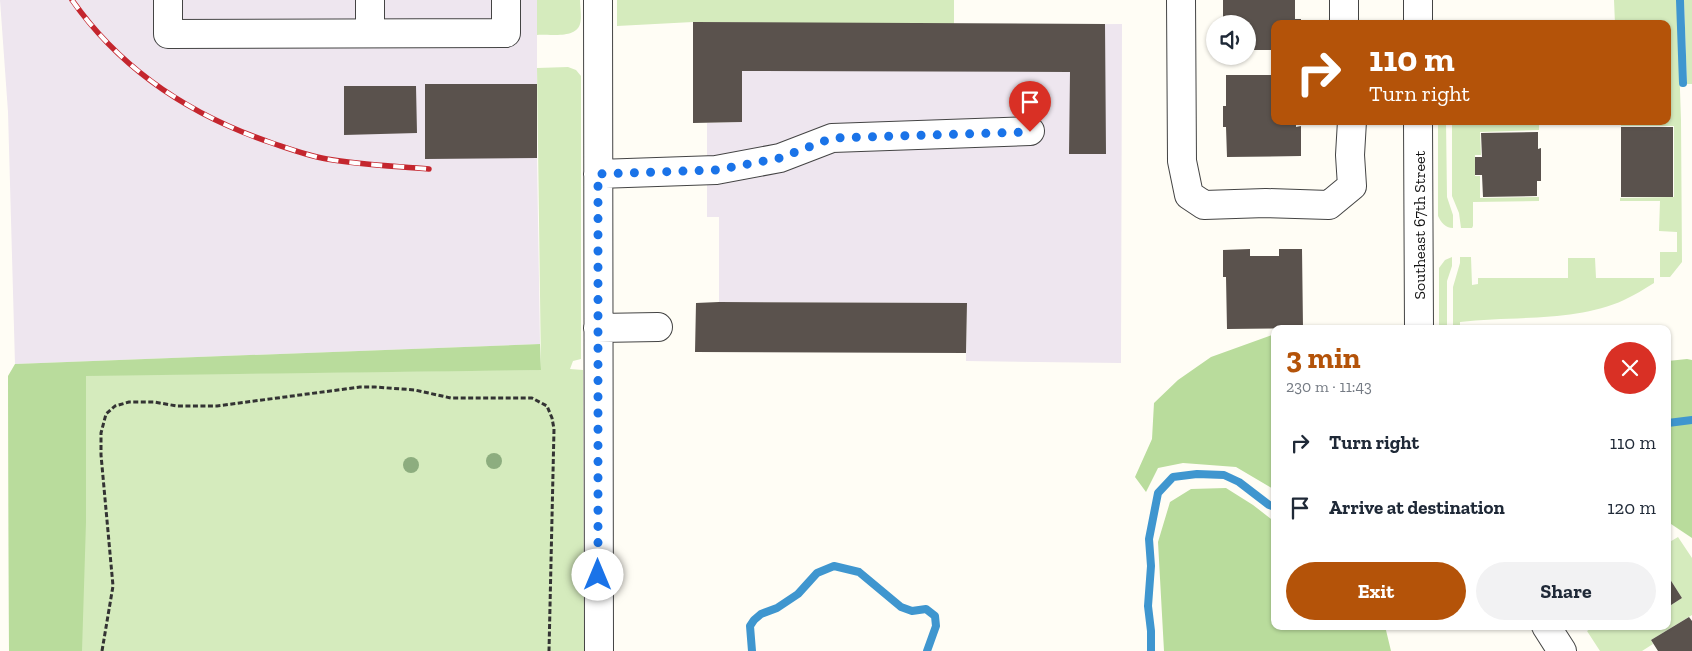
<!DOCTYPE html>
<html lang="en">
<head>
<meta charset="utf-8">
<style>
	:root { --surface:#fff; --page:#f2f2f3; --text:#1f2937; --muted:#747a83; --accent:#b45309 }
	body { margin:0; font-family:"Zilla Slab",serif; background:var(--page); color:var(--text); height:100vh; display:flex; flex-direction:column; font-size:19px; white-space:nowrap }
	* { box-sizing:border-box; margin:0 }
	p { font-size:16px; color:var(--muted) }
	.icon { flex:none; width:28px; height:28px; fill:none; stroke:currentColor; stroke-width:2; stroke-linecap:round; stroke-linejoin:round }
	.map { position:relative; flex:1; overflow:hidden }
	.details { position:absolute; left:1271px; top:325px; width:400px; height:305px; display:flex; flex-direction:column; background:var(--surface); border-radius:10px; box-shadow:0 1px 4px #0004 }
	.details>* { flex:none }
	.guide { position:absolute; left:1271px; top:20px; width:400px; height:105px; border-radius:10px; box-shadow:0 1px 4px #0004; background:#b45309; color:#fff; overflow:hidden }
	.fabs { position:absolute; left:1206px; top:15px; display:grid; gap:10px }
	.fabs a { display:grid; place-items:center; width:50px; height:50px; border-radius:50%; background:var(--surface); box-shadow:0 1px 4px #0004; font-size:25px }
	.pin { position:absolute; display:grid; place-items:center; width:42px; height:42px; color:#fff; margin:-51px -21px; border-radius:50% 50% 50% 0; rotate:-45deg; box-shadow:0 0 5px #0007 }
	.pin .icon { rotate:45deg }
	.me { position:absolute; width:55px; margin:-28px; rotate:0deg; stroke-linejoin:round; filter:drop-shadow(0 0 4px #0008) }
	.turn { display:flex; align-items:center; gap:18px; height:105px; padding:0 15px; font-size:22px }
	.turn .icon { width:65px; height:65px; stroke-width:2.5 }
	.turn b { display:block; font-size:35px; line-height:42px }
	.round { display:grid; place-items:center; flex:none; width:52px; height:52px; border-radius:26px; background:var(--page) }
	.summary { display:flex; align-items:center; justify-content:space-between; height:85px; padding:0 15px }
	h1 { font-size:30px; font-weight:700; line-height:38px; color:var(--accent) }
	.button { display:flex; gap:10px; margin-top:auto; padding:10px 15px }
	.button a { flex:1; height:58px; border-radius:30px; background:var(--accent); color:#fff; font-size:20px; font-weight:700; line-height:58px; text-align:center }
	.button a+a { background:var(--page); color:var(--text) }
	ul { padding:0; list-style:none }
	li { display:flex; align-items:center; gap:15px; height:65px; padding:0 15px }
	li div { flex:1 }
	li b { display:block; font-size:19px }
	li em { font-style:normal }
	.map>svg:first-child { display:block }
	.industrial { fill:#eee6ef }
	.green { fill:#d5ebbd }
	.forest { fill:#b9dc9c }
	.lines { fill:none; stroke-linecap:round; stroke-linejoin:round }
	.stream { stroke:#3f96cf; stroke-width:8 }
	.building { fill:#5a524d }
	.minor-casing { stroke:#444; stroke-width:30 }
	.path { stroke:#333; stroke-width:3; stroke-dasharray:5 2.5; stroke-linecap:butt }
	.minor { stroke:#fff; stroke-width:28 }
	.rail-casing { stroke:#c4262e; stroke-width:5.5 }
	.rail { stroke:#fff; stroke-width:4; stroke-dasharray:11; stroke-linecap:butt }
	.tree { fill:#8dad7f }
	.route { stroke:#1a73e8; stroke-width:9; stroke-dasharray:0 16.2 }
	.labels { text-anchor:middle; stroke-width:5; stroke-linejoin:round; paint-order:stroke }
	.street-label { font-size:16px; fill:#111; stroke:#fff }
</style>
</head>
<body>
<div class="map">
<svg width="1692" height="651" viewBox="0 0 1692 651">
	<rect width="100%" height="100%" fill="#fffdf5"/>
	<!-- industrial -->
	<path class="industrial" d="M0,0H537V158L540,344L15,364L8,112Z
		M1122,24L1121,363L966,361L967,303L719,302V217H707V123L742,122V71L954,25Z"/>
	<!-- green -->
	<path class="green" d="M537,0H580C580,7 582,17 580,24C576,39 549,34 537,35Z
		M617,0H954V25L693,22L617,26Z
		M1614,0H1677L1681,120L1682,262L1670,277H1660V252H1677V232L1659,231L1660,201H1620V198L1674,197V126H1621V121H1668V24H1615Z
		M1684,0H1692V84H1687Z
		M568,67L576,70L581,76V359L573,361L570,369L583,370L584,651H9L8,376L541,370L537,68Z
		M1438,121H1446L1447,197L1453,215V228C1445,228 1441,222 1438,216Z
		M1452,121H1539V130L1480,132L1481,155H1475V176H1480V198L1539,197V201L1473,202V226L1472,228H1461L1459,213L1452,196Z
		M1452,257V266L1447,281V329H1439V268L1445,260Z
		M1460,257H1471L1472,285L1478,284V278H1568V258H1595L1596,278H1654V283C1644,289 1635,295 1624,300C1577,322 1511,316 1460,322V329H1453V287L1460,263Z
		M1678,537L1692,558V615L1651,640L1653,644L1642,651H1600L1587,631L1595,626H1668V607L1682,598L1668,576V543Z"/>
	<!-- forest -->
	<path class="forest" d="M1275,334V490L1236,467L1183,463L1158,468L1146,492L1135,477L1152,439L1154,403L1178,380L1211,357Z
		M540,344L541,370L86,376V522L82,651H9L8,376L15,364Z
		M1687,359L1692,360V538L1668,522V361Z
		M1226,488L1253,505L1275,522V626H1385L1391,651H1164L1158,542L1170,502L1191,489Z"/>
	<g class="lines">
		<!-- stream -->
		<path class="stream" d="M1680,0L1683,83
			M1668,423L1692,420
			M752,651L750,626L754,620L761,614L777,608L798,594L817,573L834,566L859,572L901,607L912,611L926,609L935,616L936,626L927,651
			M1151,651V631L1148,606L1151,566L1149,539L1158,493L1173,477L1197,474L1224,475L1239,482L1269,505L1275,507"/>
	</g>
	<!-- building -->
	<path class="building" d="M1223,0H1295V19H1301V24H1275V50H1248V24H1226V18H1223Z
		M693,22L1105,24L1106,154H1069L1070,72L742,71V122L693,123Z
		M1226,75H1275V121H1296V127L1301,126V156L1227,157L1226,127H1223V106H1226Z
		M425,84H537V158L425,159Z
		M344,86H416L417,133L344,135Z
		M1621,127H1673V197H1621Z
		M1538,132V149L1541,148V181H1537V196L1483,197L1482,175H1475V157H1482L1481,133Z
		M1250,249V256H1279V249H1302L1303,328L1227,329L1226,277H1223V250Z
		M719,302L967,303L966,353L695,352L696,303Z
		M1668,576L1682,598L1668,607Z
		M1689,617L1692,621V651H1658L1651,640Z"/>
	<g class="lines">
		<!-- minor casing -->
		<g class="minor-casing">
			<path id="minor" d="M168,0V34L506,33V0
				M598,0L599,651
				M1181,0L1182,161L1189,195L1204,205L1266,203L1329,205L1352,186L1350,155L1352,121
				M1418,0V24
				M1344,24V0
				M370,33V0
				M1418,121L1419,329
				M598,174L716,170L780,158L832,138L1030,131
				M598,328L658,327
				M1546,626L1562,651"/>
		</g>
		<!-- path -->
		<path class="path" d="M102,651L113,586L101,455V433L106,414L115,406L129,402H154L177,406H217L360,387H375L415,390L451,398H532L547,406L552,418L554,429L549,651"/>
		<!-- minor -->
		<use href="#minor" class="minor"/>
		<!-- rail casing -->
		<g class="rail-casing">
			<path id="rail" d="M72,0C121,70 192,116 272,143C290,149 309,156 327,159C360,165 395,166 429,169"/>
		</g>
		<!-- rail -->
		<use href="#rail" class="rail"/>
	</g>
	<!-- trees -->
	<g class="tree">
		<circle cx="494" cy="461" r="8"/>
		<circle cx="411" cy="465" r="8"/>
	</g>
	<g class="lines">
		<!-- route -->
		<path class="route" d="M598,575V174L716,170L780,158L832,138L1030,132"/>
	</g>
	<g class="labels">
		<!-- street labels -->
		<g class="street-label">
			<text transform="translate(1419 225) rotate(-90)" y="6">Southeast 67th Street</text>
		</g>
	</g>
</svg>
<div class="fabs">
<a><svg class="icon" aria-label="sound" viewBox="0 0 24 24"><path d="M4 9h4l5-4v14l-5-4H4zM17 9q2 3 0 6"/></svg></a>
</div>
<div class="pin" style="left:1030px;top:132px;background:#d93025"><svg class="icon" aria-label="arrive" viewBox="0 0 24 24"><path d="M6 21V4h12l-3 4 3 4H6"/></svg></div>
<svg class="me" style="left:598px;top:575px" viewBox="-20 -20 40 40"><circle r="19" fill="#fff"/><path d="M0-13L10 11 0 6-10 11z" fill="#1a73e8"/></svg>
<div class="guide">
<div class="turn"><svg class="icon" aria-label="right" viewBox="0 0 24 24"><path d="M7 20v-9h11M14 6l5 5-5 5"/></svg><div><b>110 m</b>Turn right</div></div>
</div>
<section class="details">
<div class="summary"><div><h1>3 min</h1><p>230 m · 11:43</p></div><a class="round" style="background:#d93025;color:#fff"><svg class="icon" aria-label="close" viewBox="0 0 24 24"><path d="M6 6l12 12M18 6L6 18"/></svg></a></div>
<ul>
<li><svg class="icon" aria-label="right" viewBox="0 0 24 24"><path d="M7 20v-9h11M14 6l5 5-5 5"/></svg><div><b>Turn right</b></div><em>110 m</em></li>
<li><svg class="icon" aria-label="arrive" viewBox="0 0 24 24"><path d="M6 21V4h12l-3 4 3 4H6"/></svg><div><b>Arrive at destination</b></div><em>120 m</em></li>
</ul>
<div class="button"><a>Exit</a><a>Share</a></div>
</section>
</div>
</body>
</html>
